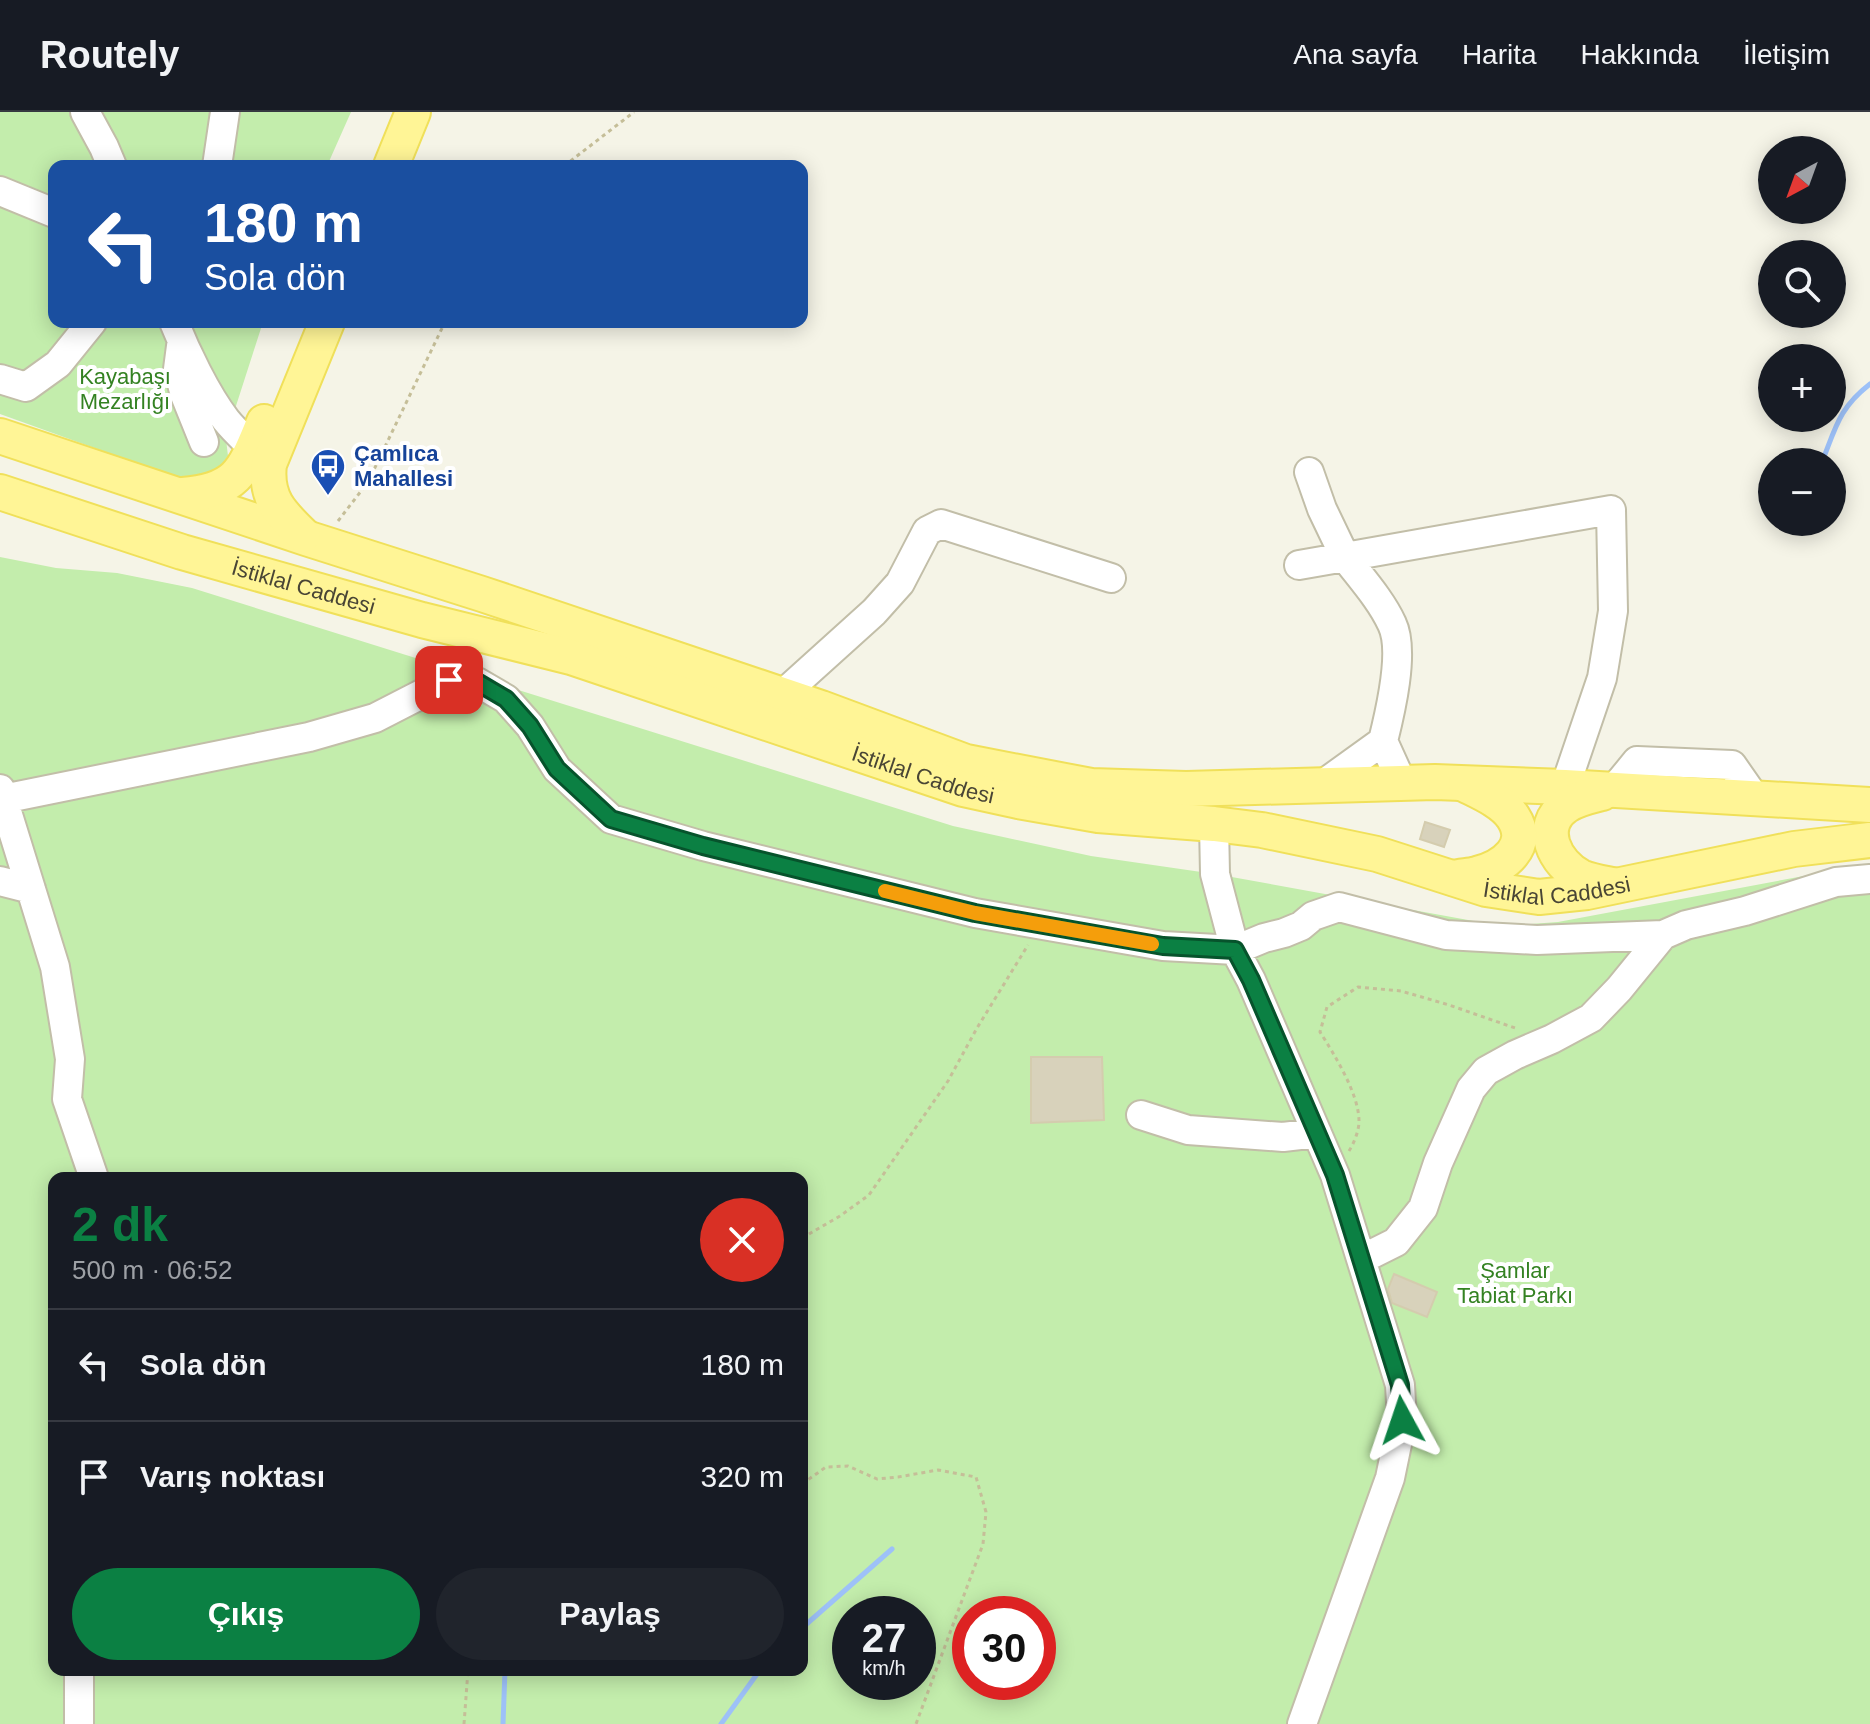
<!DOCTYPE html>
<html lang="tr">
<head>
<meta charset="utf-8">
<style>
	:root { --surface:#171b24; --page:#20242c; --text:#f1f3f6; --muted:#9ea1a6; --line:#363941; --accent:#0b8043 }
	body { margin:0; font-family:Helvetica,sans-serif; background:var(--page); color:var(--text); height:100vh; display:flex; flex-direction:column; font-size:30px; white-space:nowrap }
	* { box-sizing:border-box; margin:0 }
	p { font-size:26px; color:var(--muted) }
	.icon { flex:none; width:44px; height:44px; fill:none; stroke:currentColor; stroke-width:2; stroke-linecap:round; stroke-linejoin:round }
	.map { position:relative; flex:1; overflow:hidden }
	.side { position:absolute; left:48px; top:1060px; width:760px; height:504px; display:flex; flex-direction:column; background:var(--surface); border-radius:16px; box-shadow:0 4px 20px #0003 }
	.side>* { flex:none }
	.banner { position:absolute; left:48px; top:48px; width:760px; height:168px; border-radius:16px; box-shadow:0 4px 20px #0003; background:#1a4fa0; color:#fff; overflow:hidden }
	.needle { width:52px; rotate:221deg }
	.buttons { position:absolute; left:1758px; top:24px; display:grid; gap:16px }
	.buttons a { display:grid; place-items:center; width:88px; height:88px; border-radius:50%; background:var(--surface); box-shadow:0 4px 20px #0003; font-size:40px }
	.speed { position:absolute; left:832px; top:1484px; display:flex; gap:16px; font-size:40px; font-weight:700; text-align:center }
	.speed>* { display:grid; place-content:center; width:104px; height:104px; border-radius:50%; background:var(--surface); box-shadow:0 4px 20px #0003; line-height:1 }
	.speed small { font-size:20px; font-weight:400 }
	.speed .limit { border:12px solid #d22; background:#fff; color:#111 }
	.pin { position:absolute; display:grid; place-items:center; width:68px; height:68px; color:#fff; margin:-34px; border-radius:16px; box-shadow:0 4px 12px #0006 }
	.me { position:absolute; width:88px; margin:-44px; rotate:355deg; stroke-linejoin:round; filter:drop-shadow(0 0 6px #0008) }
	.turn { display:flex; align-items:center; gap:28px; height:168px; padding:0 24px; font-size:36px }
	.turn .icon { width:104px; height:104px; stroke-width:2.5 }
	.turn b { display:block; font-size:56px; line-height:68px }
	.round { display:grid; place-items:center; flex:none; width:84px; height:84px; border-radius:42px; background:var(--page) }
	.summary { display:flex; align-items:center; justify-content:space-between; height:136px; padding:0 24px }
	h1 { font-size:48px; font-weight:700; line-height:60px; color:var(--accent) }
	.action { display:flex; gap:16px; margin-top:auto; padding:16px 24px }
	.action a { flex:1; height:92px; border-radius:48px; background:var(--accent); color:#fff; font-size:32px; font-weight:700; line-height:92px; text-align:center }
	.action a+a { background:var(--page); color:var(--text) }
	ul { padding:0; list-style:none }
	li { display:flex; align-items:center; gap:24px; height:112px; padding:0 24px; border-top:2px solid var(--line) }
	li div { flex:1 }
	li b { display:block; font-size:30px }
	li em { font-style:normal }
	header { display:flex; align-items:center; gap:48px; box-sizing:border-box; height:112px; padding:0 40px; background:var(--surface); border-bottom:2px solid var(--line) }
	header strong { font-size:38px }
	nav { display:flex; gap:44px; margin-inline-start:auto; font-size:28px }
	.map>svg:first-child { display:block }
	.green { fill:#c3edac; fill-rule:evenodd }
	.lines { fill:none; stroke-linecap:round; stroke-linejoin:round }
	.stream { stroke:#9dc1f8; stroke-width:5 }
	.building { fill:#d8d2bb; stroke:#d4ccae; stroke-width:2 }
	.minor-casing { stroke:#c2bea8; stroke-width:32 }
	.major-casing { stroke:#f0e05a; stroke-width:38 }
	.path { stroke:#c5be98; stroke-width:3; stroke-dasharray:4 4; stroke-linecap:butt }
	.minor { stroke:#fff; stroke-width:28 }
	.major { stroke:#fff596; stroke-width:34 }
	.route-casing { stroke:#07532c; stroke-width:20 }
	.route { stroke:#0b8043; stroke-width:14 }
	.slow { stroke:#f59e0b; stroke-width:14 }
	.labels { text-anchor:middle; stroke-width:8; stroke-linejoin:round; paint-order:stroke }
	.park-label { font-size:22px; fill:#348222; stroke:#fff }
	.transit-label { font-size:22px; font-weight:bold; fill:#164399; stroke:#fff; text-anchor:start }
	.street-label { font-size:22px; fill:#494535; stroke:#fff }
</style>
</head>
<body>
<header>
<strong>Routely</strong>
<nav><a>Ana sayfa</a><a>Harita</a><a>Hakkında</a><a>İletişim</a></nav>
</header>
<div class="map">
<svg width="1870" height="1612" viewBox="0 0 1870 1612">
	<rect width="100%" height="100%" fill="#f5f4e7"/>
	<!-- green -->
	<path class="green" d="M0,0H351L327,54H54V210H263L235,297L225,319L228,344L220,355L208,365L195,367L175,365L0,302Z
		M0,445L56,456L117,461L192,476L953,714L1091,744L1215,762L1501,814L1558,810L1836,758L1870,755V1612H0ZM54,1066H802V1558H54ZM850,1502H918V1570H850ZM970,1502H1038V1570H970Z"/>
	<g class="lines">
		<!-- stream -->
		<path class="stream" d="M1822,350C1836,315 1839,296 1870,272
			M802,1516L892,1437
			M503,1612L505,1558
			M721,1612L760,1558"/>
	</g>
	<!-- building -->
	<path class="building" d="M1425,710L1450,718L1444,735L1420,727Z
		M1031,945H1102L1104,1008L1031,1011Z
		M1394,1162L1437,1180L1427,1205L1392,1191L1388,1177Z"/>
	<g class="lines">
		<!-- minor casing -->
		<g class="minor-casing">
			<path id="minor" d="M85,0L104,35L112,54
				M217,54L225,0
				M0,79L54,101
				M174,210C186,240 206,282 226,308C234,318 244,327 253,336
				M181,234L178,257L185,283L204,330
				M0,267L26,275L58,252L92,210
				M1299,453L1345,445L1322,397L1309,360
				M782,583L874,500L900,471L927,419L941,412L1111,466
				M1383,629C1390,601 1405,539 1392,512C1381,488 1361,466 1345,445L1611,398L1613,499L1602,566L1565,675
				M1322,673L1383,629L1402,671
				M0,677L55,855L70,947L67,987L94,1066
				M1614,677L1637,649L1732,653L1755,686
				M3,687L309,625L375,606L449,568L477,570L506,587L530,614L557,657L611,707L703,734L975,801L1163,834L1235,838L1264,826L1284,821L1301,814L1313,804L1339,795L1446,823L1537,828L1663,823
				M1214,712L1215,762L1235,838L1251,868L1335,1063L1400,1273L1402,1308L1390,1366L1302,1612
				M0,769L31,777
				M1141,1003L1188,1018L1283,1025L1317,1021
				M1362,1147L1396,1130L1423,1096L1438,1051L1471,977L1486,959L1515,943L1552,927L1591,906L1619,877L1663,823L1686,813L1745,799L1836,770L1870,767
				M79,1558V1612"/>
		</g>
		<!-- major casing -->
		<g class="major-casing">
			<g id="major">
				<path d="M391,54L413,0"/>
				<path d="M0,324L306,426L482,482L821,596L966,650L1091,674L1186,677L1435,670L1565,675L1870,693"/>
				<path id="s1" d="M0,380L182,440L422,508L571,545L963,677L1018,689L1098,703L1214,712L1262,718L1377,742L1486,777L1539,785L1587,780L1794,737L1870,728"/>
				<path d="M183,383C239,378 244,358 264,310"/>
				<path d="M303,423C280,401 265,386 269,352L327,210"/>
				<path d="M1602,681C1590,684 1576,687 1566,694C1536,714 1555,752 1581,765C1590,769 1602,771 1612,773"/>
				<path d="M1453,766C1461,764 1470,764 1477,762C1504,755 1532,734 1513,705C1503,690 1482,681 1466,673"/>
			</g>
		</g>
		<!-- path -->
		<path class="path" d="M564,54L634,0
			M338,409L368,370L445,210
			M1349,1039C1354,1031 1359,1019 1359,1009C1359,982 1334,942 1320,920L1327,895L1358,875L1401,879L1449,893L1518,917
			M802,1126L840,1104L869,1083L948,969L977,916L1028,833
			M802,1372L826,1355L848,1354L877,1367L898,1365L938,1358L976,1365L986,1400L983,1432L916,1612
			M610,1558H612
			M464,1612L468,1558"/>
		<!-- minor -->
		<use href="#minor" class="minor"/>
		<!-- major -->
		<use href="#major" class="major"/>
	</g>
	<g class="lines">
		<!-- route casing -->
		<g class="route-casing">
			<path id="route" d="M449,568L477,570L506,587L530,614L557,657L611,707L703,734L975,801L1163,834L1235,838L1251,868L1335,1063L1400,1273L1402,1308"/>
		</g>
		<!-- route -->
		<use href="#route" class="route"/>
		<!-- slow -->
		<path class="slow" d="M885,779L975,801L1152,832"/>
	</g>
	<!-- icons -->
	<defs>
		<g id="bus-pin" transform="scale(1.8)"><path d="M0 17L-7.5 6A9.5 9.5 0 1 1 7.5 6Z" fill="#1a4fb4" stroke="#fff"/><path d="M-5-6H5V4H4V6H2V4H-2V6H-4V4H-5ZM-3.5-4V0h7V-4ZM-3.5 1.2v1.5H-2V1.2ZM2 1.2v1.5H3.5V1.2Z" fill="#fff"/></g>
	</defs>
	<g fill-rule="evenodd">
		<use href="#bus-pin" x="328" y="354"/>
	</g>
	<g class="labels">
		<!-- park labels -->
		<g class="park-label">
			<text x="125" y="272">Kayabaşı<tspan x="125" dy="25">Mezarlığı</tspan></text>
			<text x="1515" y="1166">Şamlar<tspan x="1515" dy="25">Tabiat Parkı</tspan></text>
		</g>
		<!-- transit labels -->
		<g class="transit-label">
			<text x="354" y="349">Çamlıca<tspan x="354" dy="25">Mahallesi</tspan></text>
		</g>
		<!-- street labels -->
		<g class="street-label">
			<text dy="8" stroke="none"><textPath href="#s1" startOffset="318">İstiklal Caddesi</textPath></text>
			<text dy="8" stroke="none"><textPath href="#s1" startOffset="966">İstiklal Caddesi</textPath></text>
			<text dy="8" stroke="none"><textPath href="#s1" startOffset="1614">İstiklal Caddesi</textPath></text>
		</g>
	</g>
</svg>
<div class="buttons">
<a><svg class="needle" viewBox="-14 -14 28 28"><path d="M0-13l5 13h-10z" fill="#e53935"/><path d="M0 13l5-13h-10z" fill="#9ea1a6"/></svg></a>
<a><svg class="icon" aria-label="search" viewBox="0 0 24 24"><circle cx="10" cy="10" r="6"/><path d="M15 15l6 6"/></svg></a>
<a>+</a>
<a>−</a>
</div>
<div class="speed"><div>27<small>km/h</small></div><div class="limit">30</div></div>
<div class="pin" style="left:449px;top:568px;background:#d93025"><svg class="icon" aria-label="arrive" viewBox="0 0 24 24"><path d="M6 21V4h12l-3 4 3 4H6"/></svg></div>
<svg class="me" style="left:1402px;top:1308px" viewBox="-20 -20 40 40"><path d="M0-17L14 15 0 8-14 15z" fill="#0b8043" stroke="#fff" stroke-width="4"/></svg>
<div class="banner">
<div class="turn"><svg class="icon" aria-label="left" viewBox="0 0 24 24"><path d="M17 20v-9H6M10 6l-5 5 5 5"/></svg><div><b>180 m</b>Sola dön</div></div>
</div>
<section class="side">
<div class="summary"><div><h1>2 dk</h1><p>500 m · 06:52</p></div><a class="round" style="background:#d93025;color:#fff"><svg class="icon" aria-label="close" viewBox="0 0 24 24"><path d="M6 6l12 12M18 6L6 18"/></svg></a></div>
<ul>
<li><svg class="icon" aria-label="left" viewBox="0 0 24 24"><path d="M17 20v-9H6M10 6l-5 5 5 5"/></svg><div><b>Sola dön</b></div><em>180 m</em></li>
<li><svg class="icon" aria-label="arrive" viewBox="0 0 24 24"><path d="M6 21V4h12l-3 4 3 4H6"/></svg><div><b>Varış noktası</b></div><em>320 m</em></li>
</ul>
<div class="action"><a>Çıkış</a><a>Paylaş</a></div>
</section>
</div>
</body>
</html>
